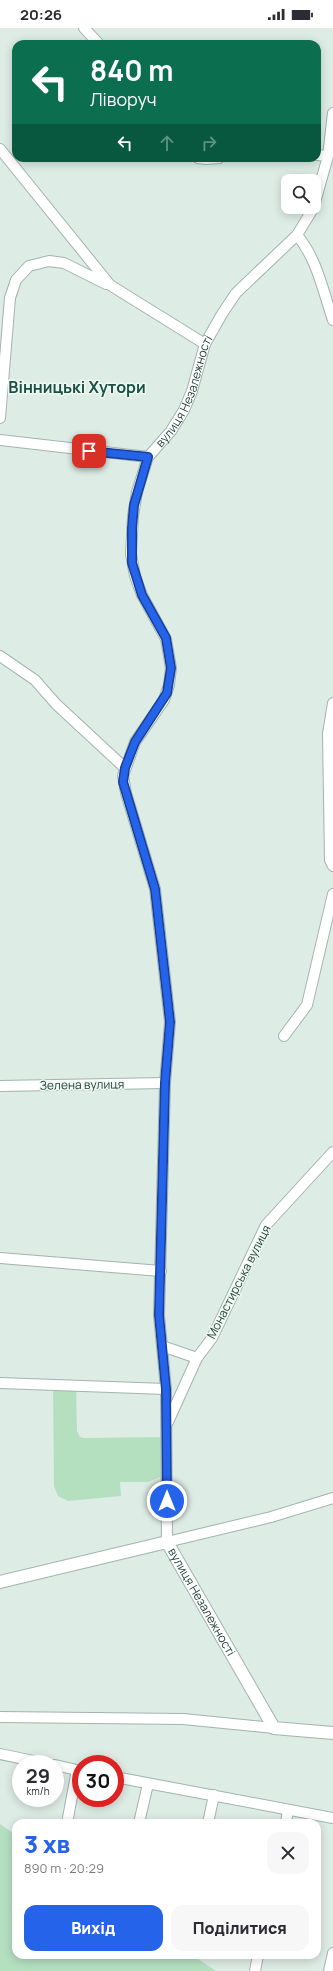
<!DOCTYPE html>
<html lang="uk">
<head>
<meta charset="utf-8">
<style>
	:root { --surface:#fff; --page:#f7f7f7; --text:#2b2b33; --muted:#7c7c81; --accent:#2563eb }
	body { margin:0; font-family:Manrope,sans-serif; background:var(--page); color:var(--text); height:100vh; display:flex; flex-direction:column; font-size:15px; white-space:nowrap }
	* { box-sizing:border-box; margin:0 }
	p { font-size:13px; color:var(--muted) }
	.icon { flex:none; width:22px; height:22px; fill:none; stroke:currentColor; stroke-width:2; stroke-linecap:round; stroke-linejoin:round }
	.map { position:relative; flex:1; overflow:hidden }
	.drawer { position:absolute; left:12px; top:1791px; width:309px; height:140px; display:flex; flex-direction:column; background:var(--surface); border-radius:12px; box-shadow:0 2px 10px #0003 }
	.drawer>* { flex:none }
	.hud { position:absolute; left:12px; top:12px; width:309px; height:122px; border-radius:12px; box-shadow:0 2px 10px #0003; background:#0b6e4f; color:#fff; overflow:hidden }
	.fabs { position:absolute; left:281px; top:146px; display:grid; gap:8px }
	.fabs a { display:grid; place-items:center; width:40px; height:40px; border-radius:8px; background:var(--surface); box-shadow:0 2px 10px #0003; font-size:20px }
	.speed { position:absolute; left:12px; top:1727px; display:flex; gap:8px; font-size:20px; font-weight:700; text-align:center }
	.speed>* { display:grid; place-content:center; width:52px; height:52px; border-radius:50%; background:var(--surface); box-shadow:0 2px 10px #0003; line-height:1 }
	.speed small { font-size:10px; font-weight:400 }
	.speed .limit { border:6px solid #d22; background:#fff; color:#111 }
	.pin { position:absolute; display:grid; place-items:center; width:34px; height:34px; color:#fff; margin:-17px; border-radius:8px; box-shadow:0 2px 6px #0006 }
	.me { position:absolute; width:44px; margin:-22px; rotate:0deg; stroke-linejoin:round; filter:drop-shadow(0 0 3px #0008) }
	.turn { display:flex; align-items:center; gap:14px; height:84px; padding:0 12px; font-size:18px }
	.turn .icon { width:52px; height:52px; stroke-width:2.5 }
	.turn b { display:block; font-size:28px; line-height:34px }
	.lanes { display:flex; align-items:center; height:38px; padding:0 12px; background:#0003; justify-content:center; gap:20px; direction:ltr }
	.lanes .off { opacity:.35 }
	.round { display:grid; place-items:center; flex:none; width:42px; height:42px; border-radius:12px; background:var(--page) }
	.head { display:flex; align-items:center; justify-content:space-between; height:68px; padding:0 12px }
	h1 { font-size:24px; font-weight:800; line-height:30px; color:var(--accent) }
	.cta { display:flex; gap:8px; margin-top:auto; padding:8px 12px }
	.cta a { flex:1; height:46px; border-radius:12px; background:var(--accent); color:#fff; font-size:16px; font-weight:800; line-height:46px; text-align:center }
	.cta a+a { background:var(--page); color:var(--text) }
	.status { display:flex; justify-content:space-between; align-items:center; height:28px; padding:0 20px; background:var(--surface); direction:ltr }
	.status svg { height:11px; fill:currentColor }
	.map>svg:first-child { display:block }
	.green { fill:#b4e0c0 }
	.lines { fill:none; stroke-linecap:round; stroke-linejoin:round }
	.minor-casing { stroke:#a1b4ad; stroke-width:12 }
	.tertiary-casing { stroke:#a1b4ad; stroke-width:14 }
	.minor { stroke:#fff; stroke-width:10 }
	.tertiary { stroke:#fff; stroke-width:12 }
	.route-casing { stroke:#184099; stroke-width:10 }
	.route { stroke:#2563eb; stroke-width:7 }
	.labels { text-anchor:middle; stroke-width:3; stroke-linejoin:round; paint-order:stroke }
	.street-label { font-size:12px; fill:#1e3d34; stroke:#eff8f3 }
	.district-label { font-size:16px; font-weight:bold; fill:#185143; stroke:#eff8f3 }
</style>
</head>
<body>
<div class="status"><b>20:26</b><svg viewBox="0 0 49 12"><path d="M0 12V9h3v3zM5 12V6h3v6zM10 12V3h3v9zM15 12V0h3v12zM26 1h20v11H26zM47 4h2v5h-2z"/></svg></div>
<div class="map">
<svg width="333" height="1943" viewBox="0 0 333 1943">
	<rect width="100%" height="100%" fill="#deece6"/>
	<!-- green -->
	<path class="green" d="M53,1357L76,1358L77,1403L80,1409L84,1410L167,1409V1446L148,1454H120L121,1468L68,1473L58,1468L54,1458Z
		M0,1796L16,1807V1927H192L216,1943H0Z"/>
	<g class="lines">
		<!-- minor casing -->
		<g class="minor-casing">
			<g id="minor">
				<path d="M84,0L99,16"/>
				<path d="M0,121L110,257L205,316"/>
				<path d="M317,127L328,128"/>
				<path d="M198,130L206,131L219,130"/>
				<path d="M314,178L328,128L333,85"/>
				<path d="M297,207C317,231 323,263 333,292"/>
				<path d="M0,390L10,270L16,252L29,238L49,233L64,235L106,256"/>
				<path d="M0,412L148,429"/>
				<path d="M0,628L35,652L56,676L125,740"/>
				<path d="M333,675L328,706L330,832L333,838"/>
				<path d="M284,1008L307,977L333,866"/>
				<path d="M0,1058L165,1055"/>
				<path d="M0,1230L161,1243"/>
				<path d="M162,1318L197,1330"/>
				<path d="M0,1355L166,1361"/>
				<path d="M168,1394L197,1330L212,1310L266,1197L333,1124"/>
				<path d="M167,1509V1514L271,1489L333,1470"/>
				<path id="s1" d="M171,1520L167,1514L166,1361L159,1287L165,1055L170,994L155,861L126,765L123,748L135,714L164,672L169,657L171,640L166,611L142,567L135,548L131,526L133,488L137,464L148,429L171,403L184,382L192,363L205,316L222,286L236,265L297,207L314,179"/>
				<path d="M0,1689L183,1691L274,1700"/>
				<path d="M0,1726L48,1736"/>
				<path d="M55,1737L81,1743"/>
				<path d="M115,1749L333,1790"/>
				<path d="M67,1795L77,1742"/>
				<path d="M139,1795L148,1756"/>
				<path d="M208,1795L214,1767"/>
				<path d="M286,1795L288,1782"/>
				<path d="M255,1943L258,1927"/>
				<path d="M329,1943L333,1925"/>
			</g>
		</g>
		<!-- tertiary casing -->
		<g class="tertiary-casing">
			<g id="tertiary">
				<path id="s2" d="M0,1554L167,1514L274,1700L333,1705"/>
			</g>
		</g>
		<!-- minor -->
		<use href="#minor" class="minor"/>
		<!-- tertiary -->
		<use href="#tertiary" class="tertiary"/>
	</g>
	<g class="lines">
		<!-- route casing -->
		<g class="route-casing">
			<path id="route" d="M89,423L148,429L134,477L132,500V535L142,567L166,610L171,640L167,665L135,714L125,740L123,754L155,861L170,994L165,1055L159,1287L166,1361L167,1473"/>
		</g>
		<!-- route -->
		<use href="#route" class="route"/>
	</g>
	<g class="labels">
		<!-- street labels -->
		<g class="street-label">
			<text dy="4" stroke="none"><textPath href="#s1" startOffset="1197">вулиця Незалежності</textPath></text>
			<text transform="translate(82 1057) rotate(-1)" y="4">Зелена вулиця</text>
			<text transform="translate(239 1254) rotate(-63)" y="4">Монастирська вулиця</text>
			<text dy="4" stroke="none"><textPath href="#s2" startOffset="241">вулиця Незалежності</textPath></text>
		</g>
		<!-- district labels -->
		<g class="district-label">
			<text x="77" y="365">Вінницькі Хутори</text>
		</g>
	</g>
</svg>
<div class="fabs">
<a><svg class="icon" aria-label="search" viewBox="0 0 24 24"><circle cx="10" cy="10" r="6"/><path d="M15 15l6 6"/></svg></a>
</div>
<div class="speed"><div>29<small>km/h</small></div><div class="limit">30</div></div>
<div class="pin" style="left:89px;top:423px;background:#d93025"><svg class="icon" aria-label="arrive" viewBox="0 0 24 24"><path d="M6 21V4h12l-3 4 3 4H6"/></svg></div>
<svg class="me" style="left:167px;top:1473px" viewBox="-20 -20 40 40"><circle r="17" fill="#2563eb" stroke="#fff" stroke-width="3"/><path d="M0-11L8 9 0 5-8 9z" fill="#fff"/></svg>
<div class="hud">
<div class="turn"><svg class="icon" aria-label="left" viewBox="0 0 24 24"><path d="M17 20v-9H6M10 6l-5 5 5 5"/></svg><div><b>840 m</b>Ліворуч</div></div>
<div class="lanes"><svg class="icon" aria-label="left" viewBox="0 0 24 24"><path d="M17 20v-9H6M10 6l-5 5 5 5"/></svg><svg class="icon off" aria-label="ahead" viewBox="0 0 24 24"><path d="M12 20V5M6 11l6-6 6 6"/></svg><svg class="icon off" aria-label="right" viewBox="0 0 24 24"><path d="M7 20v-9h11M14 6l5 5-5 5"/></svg></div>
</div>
<section class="drawer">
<div class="head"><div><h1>3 хв</h1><p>890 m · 20:29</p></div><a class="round"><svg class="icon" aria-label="close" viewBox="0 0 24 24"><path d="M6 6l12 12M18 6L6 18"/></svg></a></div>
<div class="cta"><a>Вихід</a><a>Поділитися</a></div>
</section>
</div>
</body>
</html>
